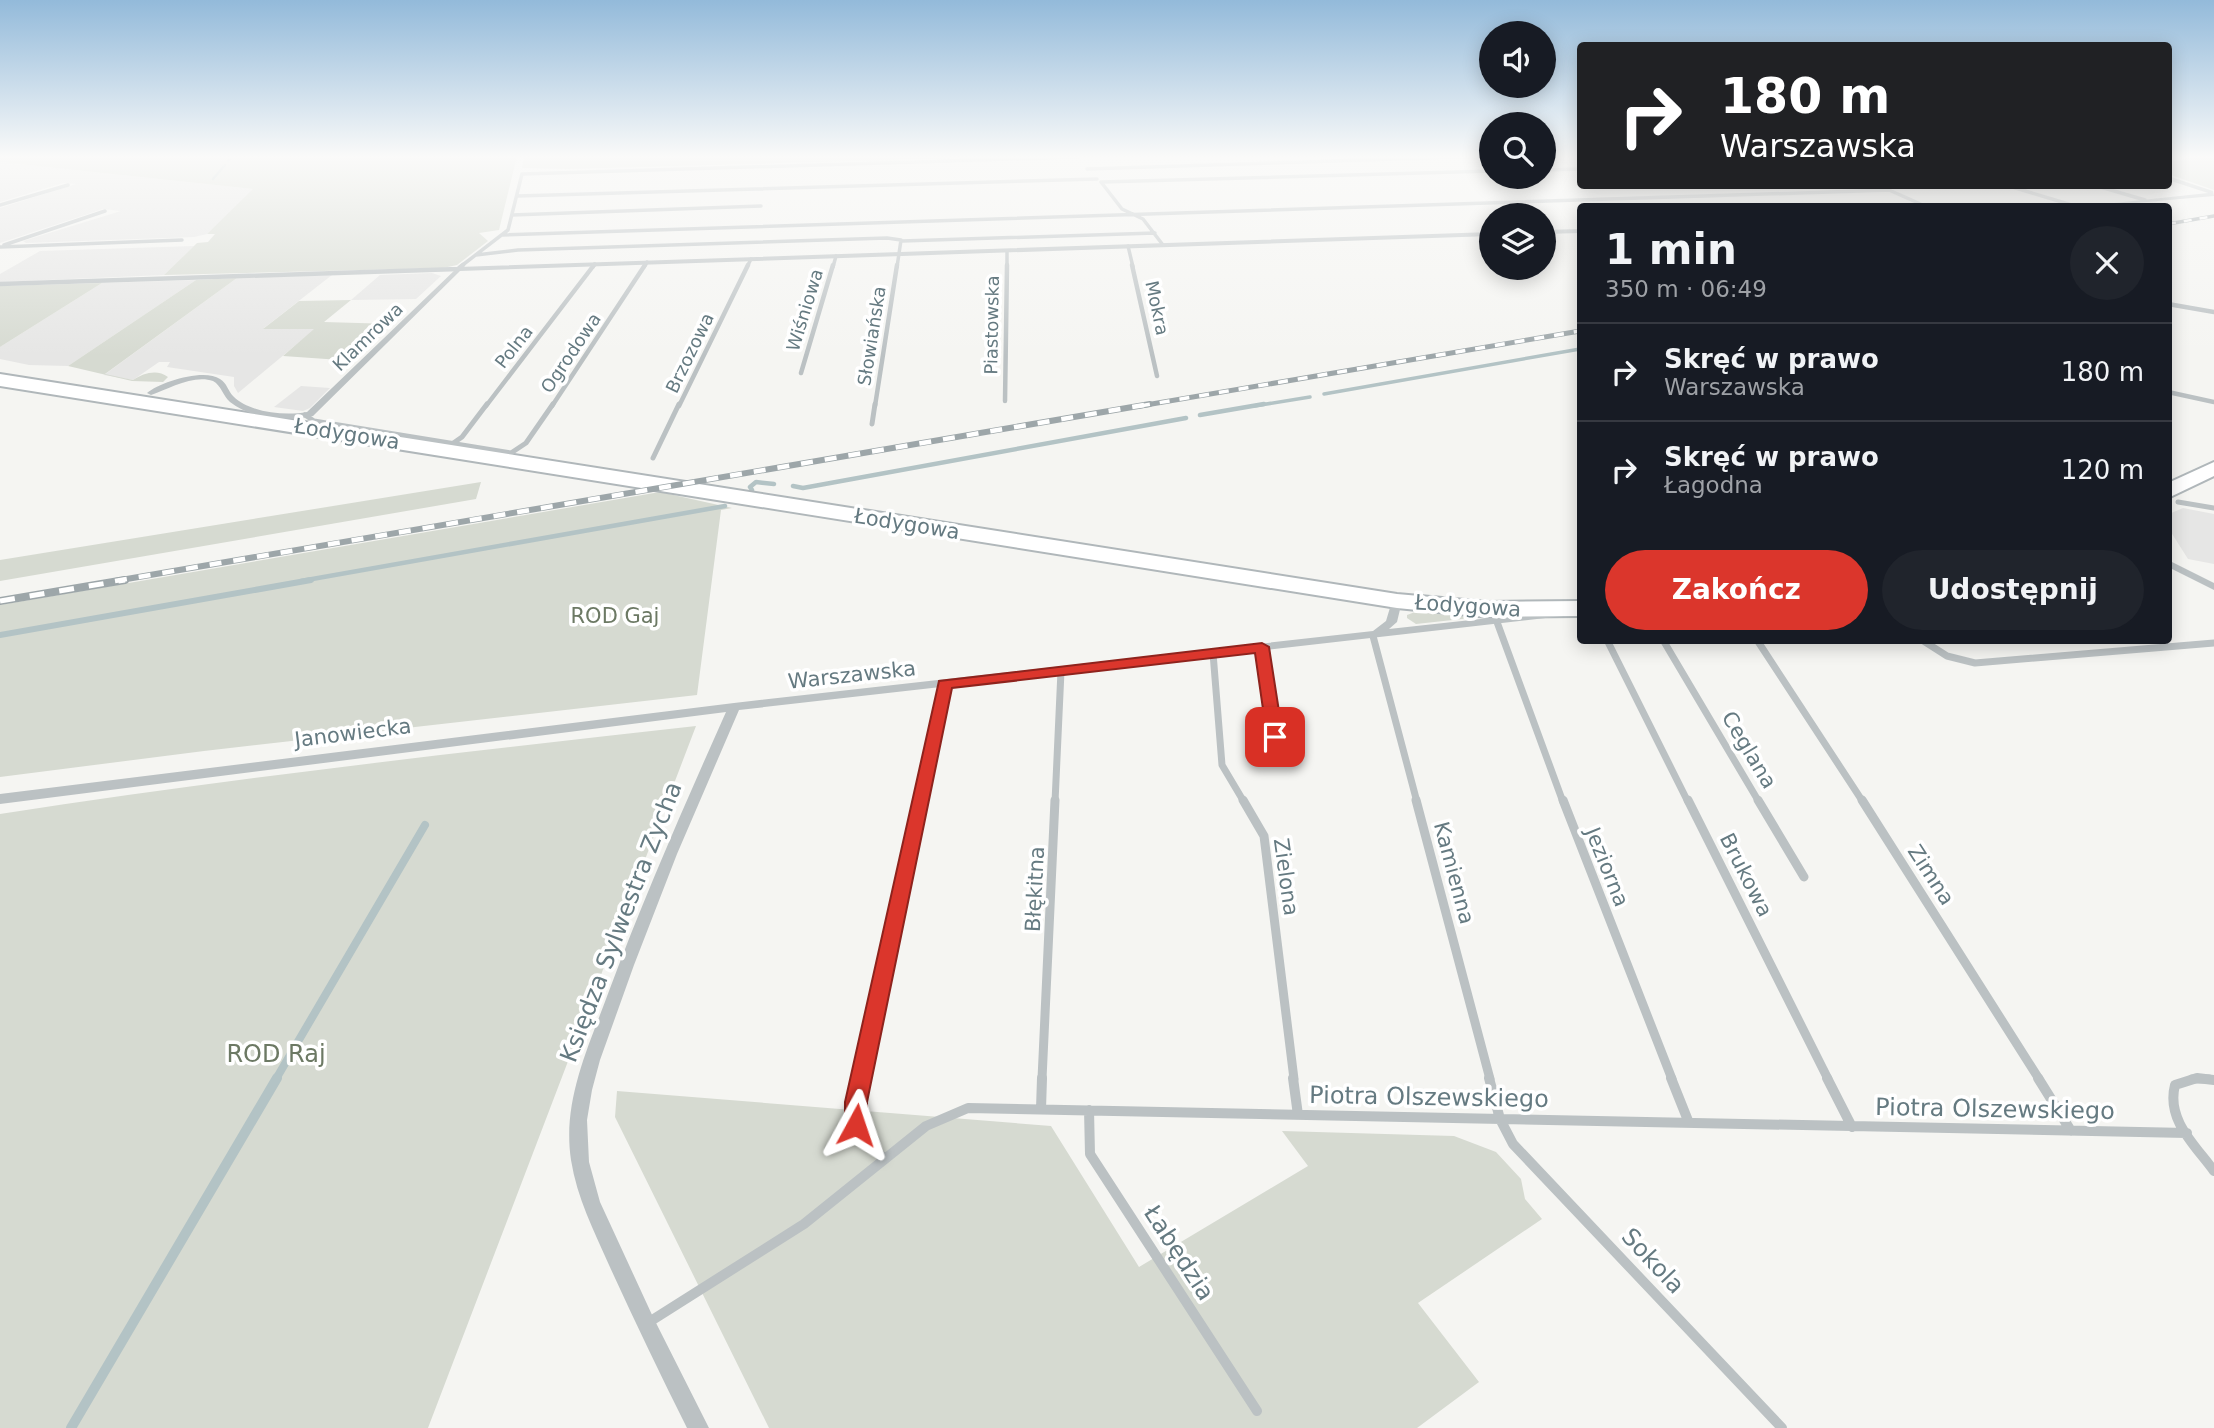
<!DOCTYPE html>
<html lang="pl">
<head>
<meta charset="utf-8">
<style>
	:root { --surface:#171b24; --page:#20242c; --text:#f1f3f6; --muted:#9ea1a6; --line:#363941; --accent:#db362c }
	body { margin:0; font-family:"DejaVu Sans",sans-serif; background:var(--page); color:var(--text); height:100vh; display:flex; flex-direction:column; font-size:26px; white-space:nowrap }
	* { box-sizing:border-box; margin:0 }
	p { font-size:23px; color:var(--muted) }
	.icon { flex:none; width:38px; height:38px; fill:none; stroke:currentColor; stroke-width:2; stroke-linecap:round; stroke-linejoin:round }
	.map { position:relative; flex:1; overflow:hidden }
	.details { position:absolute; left:1577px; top:203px; width:595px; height:441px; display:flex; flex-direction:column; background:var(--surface); border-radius:7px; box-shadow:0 4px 18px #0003 }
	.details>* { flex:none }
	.top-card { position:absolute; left:1577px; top:42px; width:595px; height:147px; border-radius:7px; box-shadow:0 4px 18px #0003; background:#202124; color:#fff; overflow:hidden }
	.tools { position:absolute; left:1479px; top:21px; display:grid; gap:14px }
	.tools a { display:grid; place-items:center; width:77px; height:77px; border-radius:50%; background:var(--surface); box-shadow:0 4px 18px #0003; font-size:35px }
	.pin { position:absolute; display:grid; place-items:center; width:60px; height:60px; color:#fff; margin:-30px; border-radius:14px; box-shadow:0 4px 10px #0006 }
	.me { position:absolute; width:77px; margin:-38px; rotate:5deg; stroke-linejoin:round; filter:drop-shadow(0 0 5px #0008) }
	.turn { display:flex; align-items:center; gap:24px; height:147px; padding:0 28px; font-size:32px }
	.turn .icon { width:91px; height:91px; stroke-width:2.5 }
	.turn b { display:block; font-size:49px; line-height:60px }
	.round { display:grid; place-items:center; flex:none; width:74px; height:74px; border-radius:37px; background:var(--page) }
	.summary { display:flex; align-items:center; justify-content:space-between; height:119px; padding:0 28px }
	h1 { font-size:42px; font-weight:700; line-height:52px }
	.primary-button { display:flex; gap:14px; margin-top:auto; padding:14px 28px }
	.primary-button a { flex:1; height:80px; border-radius:42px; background:var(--accent); color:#fff; font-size:28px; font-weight:700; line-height:80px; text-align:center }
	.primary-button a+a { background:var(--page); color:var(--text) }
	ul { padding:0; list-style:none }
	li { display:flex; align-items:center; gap:21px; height:98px; padding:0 28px; border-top:2px solid var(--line) }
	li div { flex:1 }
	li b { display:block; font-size:26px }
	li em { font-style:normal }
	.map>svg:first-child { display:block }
	.built { fill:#e6e6e5 }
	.green { fill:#d6dad1 }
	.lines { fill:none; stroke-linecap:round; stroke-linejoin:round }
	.stream-far5 { stroke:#b3c3c5; stroke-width:2.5 }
	.stream-far4 { stroke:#b3c3c5; stroke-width:3.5 }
	.stream-far3 { stroke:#b3c3c5; stroke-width:4.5 }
	.stream-far2 { stroke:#b3c3c5; stroke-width:6 }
	.stream-far1 { stroke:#b3c3c5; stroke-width:8 }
	.stream { stroke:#b3c3c5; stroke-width:10 }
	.secondary-casing { stroke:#b0b7ba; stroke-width:4 }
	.minor-far5 { stroke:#bbc1c3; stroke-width:3.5 }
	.minor-far4 { stroke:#bbc1c3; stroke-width:4.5 }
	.minor-far3 { stroke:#bbc1c3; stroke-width:5 }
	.minor-far2 { stroke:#bbc1c3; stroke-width:7 }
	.minor-far1 { stroke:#bbc1c3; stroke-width:9 }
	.minor { stroke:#bbc1c3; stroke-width:10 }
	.tertiary { fill:#bbc1c3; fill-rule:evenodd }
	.secondary { fill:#fff; fill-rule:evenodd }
	.rail-far3-casing { stroke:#9da6a9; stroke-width:3.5 }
	.rail-far2-casing { stroke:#9da6a9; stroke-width:5 }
	.rail-far1-casing { stroke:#9da6a9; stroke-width:6 }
	.rail-casing { stroke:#9da6a9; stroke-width:8 }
	.rail-far3 { stroke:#fff; stroke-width:2.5; stroke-dasharray:8; stroke-linecap:butt }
	.rail-far2 { stroke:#fff; stroke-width:3.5; stroke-dasharray:10; stroke-linecap:butt }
	.rail-far1 { stroke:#fff; stroke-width:4.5; stroke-dasharray:12; stroke-linecap:butt }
	.rail { stroke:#fff; stroke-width:5; stroke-dasharray:15; stroke-linecap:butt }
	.route { fill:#db362c; stroke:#8e231d; stroke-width:2 }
	.labels { text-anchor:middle; stroke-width:7; stroke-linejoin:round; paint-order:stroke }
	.far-street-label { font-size:18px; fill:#657a81; stroke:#fff }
	.street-label { font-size:21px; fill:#657a81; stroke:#fff }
	.park-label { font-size:21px; fill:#6c7964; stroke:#fff }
	.near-street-label { font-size:24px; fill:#657a81; stroke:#fff }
	.near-park-label { font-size:24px; fill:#6c7964; stroke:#fff }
</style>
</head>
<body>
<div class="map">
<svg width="2214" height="1428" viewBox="0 0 2214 1428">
	<rect width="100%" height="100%" fill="#f5f5f2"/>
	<!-- built -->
	<path class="built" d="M0,162L253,189L254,190L207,234L194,237L26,243L23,241L121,211L103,209L0,243V208L76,184L63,183L0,202Z
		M194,246L164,275L0,282V274L40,251Z
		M432,273L441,276L416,299L351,300L380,275Z
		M332,275L264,328L315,329L238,393L234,386V377L167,367L170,362H159L133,380L104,375L237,278Z
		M196,280L68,366L29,365L0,359V347L102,283Z
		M301,386L330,388L310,408L303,411L274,407Z
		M2183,508L2214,514V564L2188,559L2169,529V514Z"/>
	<!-- green -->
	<path class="green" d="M0,156H517L499,230L479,233L488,241L457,265L443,268L164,275L197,243L208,242L215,234H207L253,189L0,162Z
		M524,156H1027L568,169L522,168Z
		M2185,156H2214V190L2168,174V162L2191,158Z
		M237,278L105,374L133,380C144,373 157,369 168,377L163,382L132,381L68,366L196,280Z
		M102,283L0,347V286Z
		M351,300L324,322L393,324L355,361L283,356L314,329H263L299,301Z
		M481,482L476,499L0,581V560Z
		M660,492L732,508L721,510L697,695L204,751L0,777V605Z
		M1415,612L1470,617L1471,618L1416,624L1407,618V615Z
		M696,726L428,1428H0V814C231,778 464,752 696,726Z
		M617,1091L1051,1126L1139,1267L1308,1166L1282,1131L1454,1136L1496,1152L1521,1179L1525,1199L1542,1219L1418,1303L1479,1382L1417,1428H769L615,1117Z"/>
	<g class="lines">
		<!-- stream-far5 -->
		<path class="stream-far5" d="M228,161L233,156
			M213,179L225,165"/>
		<!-- stream-far4 -->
		<path class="stream-far4" d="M1324,394L1580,349
			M1254,406L1310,397"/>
		<!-- stream-far3 -->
		<path class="stream-far3" d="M1200,415L1264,404
			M793,486L803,488L1186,418
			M752,490L750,487L756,482L774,484
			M301,581L725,506"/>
		<!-- stream-far2 -->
		<path class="stream-far2" d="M0,635L311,580"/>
		<!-- stream-far1 -->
		<path class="stream-far1" d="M276,1079L425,825"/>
		<!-- stream -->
		<path class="stream" d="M71,1428L277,1078"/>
		<!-- secondary casing -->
		<g class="secondary-casing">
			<path id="secondary" d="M0,374L1397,594L1488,602L1580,601V616L1488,617L1397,608L0,386Z
				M2214,462V476L2168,498V483Z"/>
		</g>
		<!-- minor-far5 -->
		<path class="minor-far5" d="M1087,169L1491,156
			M1544,170L1580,169
			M1101,182L1122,209L1143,219L1163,245
			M1102,182L1491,171
			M1880,186L1925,206
			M2009,186L2075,206
			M2097,186L2145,200
			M517,196L1097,179
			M0,205L68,185
			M512,215L761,206
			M502,235L1890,190
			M902,241L1155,233
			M4,245L105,211
			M1128,246L1133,267
			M0,247L182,240
			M476,255L518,250L887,238L901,240L897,267
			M460,267L508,230L522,174L1078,157
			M593,267L595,264
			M644,267L647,262
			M747,267L751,259
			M833,267L836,256
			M1007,267V251"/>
		<!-- minor-far4 -->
		<path class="minor-far4" d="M1132,265L1157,376
			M0,284L458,269L463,265
			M2168,304L2214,312
			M801,373L833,265
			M2168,392L2214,402
			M1005,401L1007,265
			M486,406L594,265
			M552,406L645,265
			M679,406L748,265
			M875,406L897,265"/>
		<!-- minor-far3 -->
		<path class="minor-far3" d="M305,415L314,421L511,453L526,443L553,404
			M872,424L875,404
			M452,444L462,437L487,404
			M653,458L679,404
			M2178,502L2214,508"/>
		<!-- minor-far2 -->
		<path class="minor-far2" d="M1497,622L1563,802
			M1373,636L1417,802
			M1607,640L1688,802
			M1663,640L1759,802
			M1757,640L1863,802
			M1922,640L1947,656L1975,663L2214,643
			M1262,647L1278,763
			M1213,653L1222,765L1244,802
			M921,802L945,691L944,684
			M1055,802L1061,671"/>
		<!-- minor-far1 -->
		<path class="minor-far1" d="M1243,800L1264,836L1294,1079
			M1416,800L1490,1079
			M1563,800L1672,1079
			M1688,800L1828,1079
			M1758,800L1804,877
			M1862,800L2039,1079
			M861,1079L921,800
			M1042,1079L1055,800
			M2192,1079H2209"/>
		<!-- minor -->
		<path class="minor" d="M861,1078C852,1122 854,1127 884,1159
			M1293,1078L1298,1115
			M1489,1078L1500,1119L1513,1144L1782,1428
			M1671,1078L1689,1123
			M1827,1078L1852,1127
			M2038,1078L2071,1131
			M2214,1080L2197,1078L2175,1085C2166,1120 2195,1145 2214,1171
			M1041,1109L1042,1078
			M1089,1110L1090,1154L1257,1411
			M646,1324L804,1224L926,1126L968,1108L2187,1133"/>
		<!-- tertiary -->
		<path class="tertiary" d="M2168,176L2213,191L2214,196L2102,206H2086L2208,193L2168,180Z
			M1580,229V233L1544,234V230Z
			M1491,232V236L460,271L313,416C287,422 251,419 230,402C223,396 221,385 213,381C194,374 168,389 151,395L147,393C160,382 204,368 220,379C227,383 228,391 233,396C250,413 285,416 307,412L458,267Z
			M2168,560L2214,583V590L2168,567Z
			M1397,598L1402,601L1397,622L1389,629L1580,608V614L739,710L677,854L634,965L600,1060L592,1090L587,1120L589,1162L600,1202L653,1317L709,1428H687C660,1374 634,1320 609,1265C594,1231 577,1198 571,1160C562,1100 589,1046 609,991C644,897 685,804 726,712L0,804V794L734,703L1373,631L1386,621L1392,601Z"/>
		<!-- secondary -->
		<use href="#secondary" class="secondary"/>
		<!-- rail-far3 casing -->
		<g class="rail-far3-casing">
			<path id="rail-far3" d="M2168,224L2214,216"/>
		</g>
		<!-- rail-far2 casing -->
		<g class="rail-far2-casing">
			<path id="rail-far2" d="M1140,406L1580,331"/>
		</g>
		<!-- rail-far1 casing -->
		<g class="rail-far1-casing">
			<path id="rail-far1" d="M115,581L1150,404"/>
		</g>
		<!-- rail casing -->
		<g class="rail-casing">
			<path id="rail" d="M0,601L125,580"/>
		</g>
		<!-- rail-far3 -->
		<use href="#rail-far3" class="rail-far3"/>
		<!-- rail-far2 -->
		<use href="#rail-far2" class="rail-far2"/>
		<!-- rail-far1 -->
		<use href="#rail-far1" class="rail-far1"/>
		<!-- rail -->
		<use href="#rail" class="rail"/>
	</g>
	<!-- sky -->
	<linearGradient id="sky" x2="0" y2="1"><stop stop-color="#93bada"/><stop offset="0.44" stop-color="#fafaf9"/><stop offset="1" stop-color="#fafaf9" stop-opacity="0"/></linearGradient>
	<rect width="2214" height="356" fill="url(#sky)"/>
	<!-- route -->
	<path class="route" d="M1262,643L1269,647L1283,737L1275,743L1267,737L1255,653L952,688L867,1102V1125L864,1132L856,1135L848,1132L845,1125V1102L939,681Z"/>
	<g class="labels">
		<!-- far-street labels -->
		<g class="far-street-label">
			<text transform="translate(1157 308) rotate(78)" y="6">Mokra</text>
			<text transform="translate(805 310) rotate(-73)" y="6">Wiśniowa</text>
			<text transform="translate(992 325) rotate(-89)" y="6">Piastowska</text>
			<text transform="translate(872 336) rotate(-81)" y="6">Słowiańska</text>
			<text transform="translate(368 337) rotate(-44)" y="6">Klamrowa</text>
			<text transform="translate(514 347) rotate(-52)" y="6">Polna</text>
			<text transform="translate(571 353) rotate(-56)" y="6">Ogrodowa</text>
			<text transform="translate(690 353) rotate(-64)" y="6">Brzozowa</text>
		</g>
		<!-- street labels -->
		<g class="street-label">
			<text transform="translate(347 434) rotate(9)" y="7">Łodygowa</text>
			<text transform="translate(907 524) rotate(9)" y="7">Łodygowa</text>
			<text transform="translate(1468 606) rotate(4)" y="7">Łodygowa</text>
			<text transform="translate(852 675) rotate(-6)" y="7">Warszawska</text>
			<text transform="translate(353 733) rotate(-7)" y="7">Janowiecka</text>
			<text transform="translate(1749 750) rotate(59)" y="7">Ceglana</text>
			<text transform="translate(1607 867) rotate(68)" y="7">Jeziorna</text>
			<text transform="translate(1454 873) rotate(75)" y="7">Kamienna</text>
			<text transform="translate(1746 875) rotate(63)" y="7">Brukowa</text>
			<text transform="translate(1931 875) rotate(57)" y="7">Zimna</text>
			<text transform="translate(1286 877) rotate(82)" y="7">Zielona</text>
			<text transform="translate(1035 889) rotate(-87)" y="7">Błękitna</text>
		</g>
		<!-- park labels -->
		<g class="park-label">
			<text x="615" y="623">ROD Gaj</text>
		</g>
		<!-- near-street labels -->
		<g class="near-street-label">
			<text transform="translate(621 922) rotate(-69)" y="8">Księdza Sylwestra Zycha</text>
			<text transform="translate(1429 1097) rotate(1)" y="8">Piotra Olszewskiego</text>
			<text transform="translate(1995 1109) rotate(1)" y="8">Piotra Olszewskiego</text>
			<text transform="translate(1179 1253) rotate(57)" y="8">Łabędzia</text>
			<text transform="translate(1653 1261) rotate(47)" y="8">Sokola</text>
		</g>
		<!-- near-park labels -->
		<g class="near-park-label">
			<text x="276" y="1062">ROD Raj</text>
		</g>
	</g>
</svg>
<div class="tools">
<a><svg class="icon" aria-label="sound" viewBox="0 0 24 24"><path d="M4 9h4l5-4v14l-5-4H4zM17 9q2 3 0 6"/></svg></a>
<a><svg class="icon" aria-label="search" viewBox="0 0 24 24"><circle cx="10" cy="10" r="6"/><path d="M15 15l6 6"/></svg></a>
<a><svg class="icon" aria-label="layers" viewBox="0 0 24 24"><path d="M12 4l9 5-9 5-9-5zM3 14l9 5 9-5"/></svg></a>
</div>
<div class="pin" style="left:1275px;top:737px;background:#d93025"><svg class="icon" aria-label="arrive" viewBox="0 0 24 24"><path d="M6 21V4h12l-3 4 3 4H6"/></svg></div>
<svg class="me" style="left:856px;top:1125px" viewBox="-20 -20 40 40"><path d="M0-17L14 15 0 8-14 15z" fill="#db362c" stroke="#fff" stroke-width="4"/></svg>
<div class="top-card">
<div class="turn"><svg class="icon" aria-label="right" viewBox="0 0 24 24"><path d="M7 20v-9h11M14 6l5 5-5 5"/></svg><div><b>180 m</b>Warszawska</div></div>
</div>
<section class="details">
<div class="summary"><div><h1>1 min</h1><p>350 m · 06:49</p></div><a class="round"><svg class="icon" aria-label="close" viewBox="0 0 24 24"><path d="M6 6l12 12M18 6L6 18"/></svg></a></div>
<ul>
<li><svg class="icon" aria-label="right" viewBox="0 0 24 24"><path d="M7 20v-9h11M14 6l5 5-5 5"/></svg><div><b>Skręć w prawo</b><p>Warszawska</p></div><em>180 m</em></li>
<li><svg class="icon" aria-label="right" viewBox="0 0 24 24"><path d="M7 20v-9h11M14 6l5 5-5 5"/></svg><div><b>Skręć w prawo</b><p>Łagodna</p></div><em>120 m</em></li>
</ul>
<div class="primary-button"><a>Zakończ</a><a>Udostępnij</a></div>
</section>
</div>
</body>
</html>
